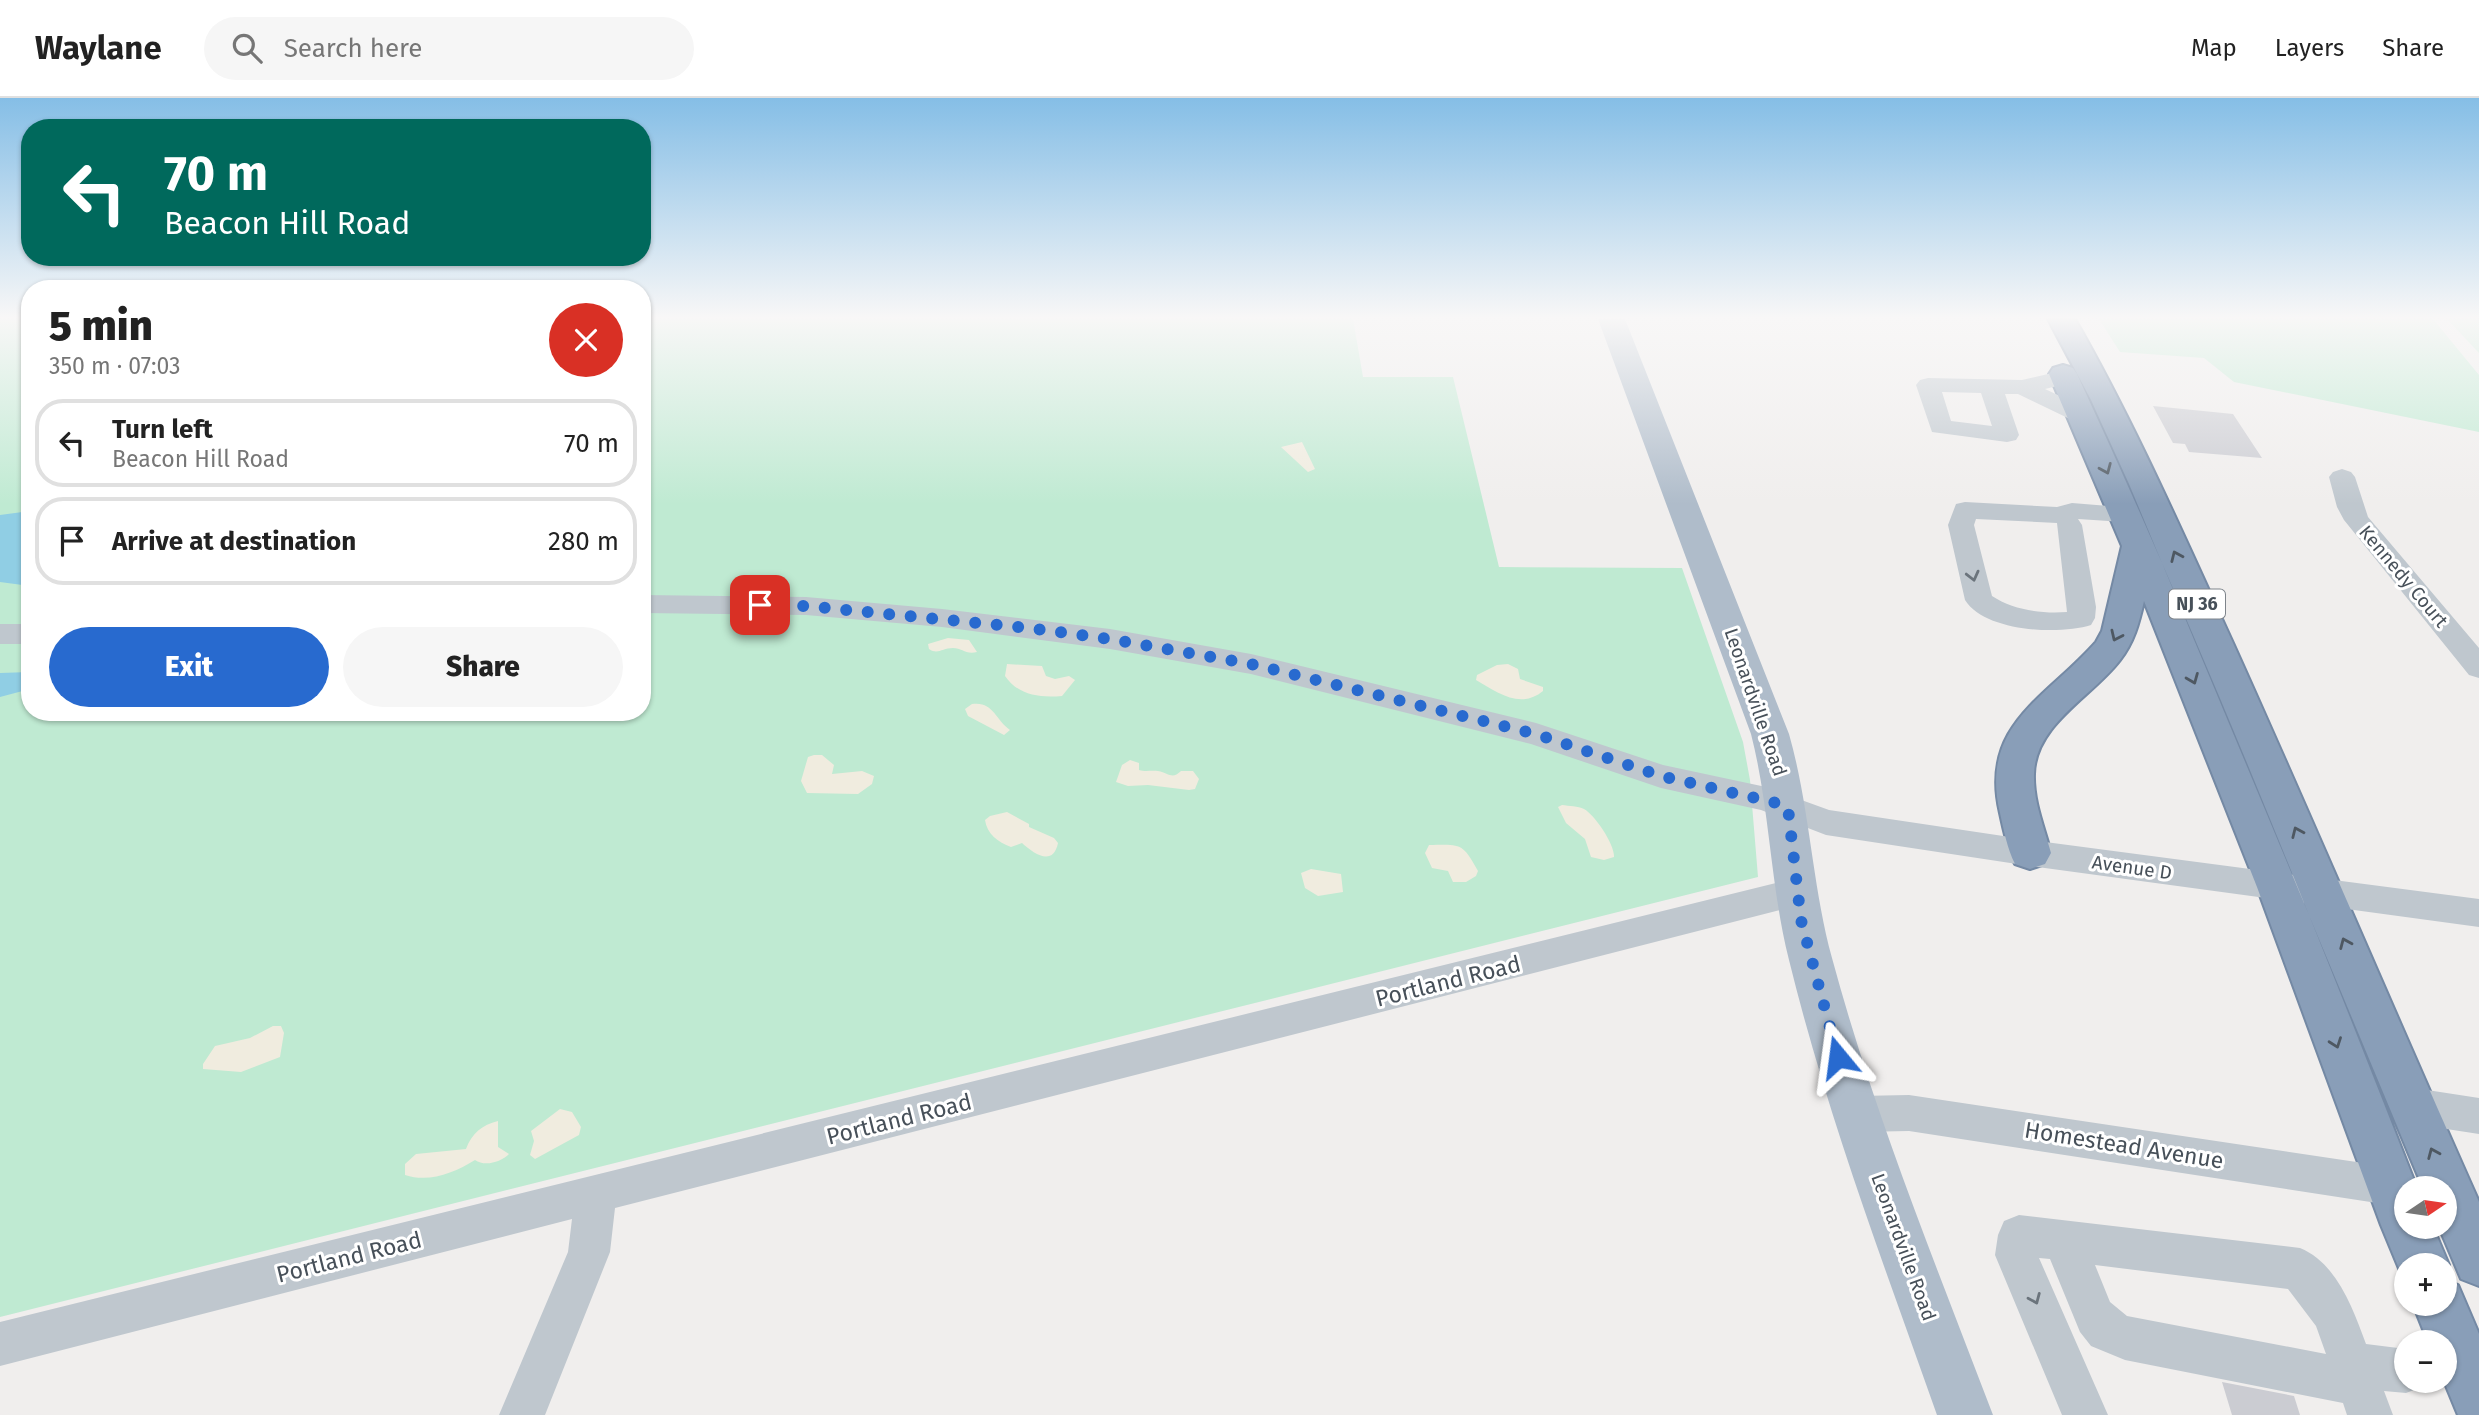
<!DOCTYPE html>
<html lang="en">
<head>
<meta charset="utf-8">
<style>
	:root { --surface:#fff; --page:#f6f6f6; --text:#222; --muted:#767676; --line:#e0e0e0; --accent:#286acf }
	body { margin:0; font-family:"Fira Sans",sans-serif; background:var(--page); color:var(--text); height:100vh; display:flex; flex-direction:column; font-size:26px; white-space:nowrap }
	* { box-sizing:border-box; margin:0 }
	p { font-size:23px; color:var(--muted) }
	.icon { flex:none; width:38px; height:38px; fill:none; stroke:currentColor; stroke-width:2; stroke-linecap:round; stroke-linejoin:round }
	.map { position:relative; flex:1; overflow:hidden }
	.sheet { position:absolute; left:21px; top:182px; width:630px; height:441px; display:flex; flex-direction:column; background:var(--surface); border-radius:28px; box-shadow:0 2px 5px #0004 }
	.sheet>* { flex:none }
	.top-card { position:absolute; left:21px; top:21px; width:630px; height:147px; border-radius:28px; box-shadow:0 2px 5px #0004; background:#00695c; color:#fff; overflow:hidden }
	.needle { width:46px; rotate:77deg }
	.controls { position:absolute; left:2394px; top:1078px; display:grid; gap:14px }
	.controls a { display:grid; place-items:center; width:63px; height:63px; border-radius:50%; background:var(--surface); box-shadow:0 2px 5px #0004; font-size:35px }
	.pin { position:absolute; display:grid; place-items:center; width:60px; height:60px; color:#fff; margin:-30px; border-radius:14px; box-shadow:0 4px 10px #0006 }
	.me { position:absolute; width:77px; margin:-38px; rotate:344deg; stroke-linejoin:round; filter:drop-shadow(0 0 5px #0008) }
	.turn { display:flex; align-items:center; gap:24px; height:147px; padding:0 28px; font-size:32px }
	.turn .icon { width:91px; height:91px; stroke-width:2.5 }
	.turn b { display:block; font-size:49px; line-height:60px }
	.round { display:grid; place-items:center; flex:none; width:74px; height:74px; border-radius:37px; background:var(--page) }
	.overview { display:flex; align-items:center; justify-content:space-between; height:119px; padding:0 28px }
	h1 { font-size:42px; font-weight:800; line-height:52px }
	.button { display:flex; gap:14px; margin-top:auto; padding:14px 28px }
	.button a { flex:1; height:80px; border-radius:42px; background:var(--accent); color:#fff; font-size:28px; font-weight:800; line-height:80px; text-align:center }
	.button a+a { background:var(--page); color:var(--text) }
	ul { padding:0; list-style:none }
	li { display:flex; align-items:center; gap:21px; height:88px; margin:0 14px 10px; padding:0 14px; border:4px solid var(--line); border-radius:28px }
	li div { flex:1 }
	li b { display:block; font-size:26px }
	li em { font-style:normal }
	header { display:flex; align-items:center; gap:42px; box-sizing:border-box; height:98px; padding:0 35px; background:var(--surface); border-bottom:2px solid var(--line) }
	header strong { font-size:33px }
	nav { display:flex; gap:38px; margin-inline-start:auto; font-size:24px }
	.search { width:490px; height:63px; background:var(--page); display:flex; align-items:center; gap:18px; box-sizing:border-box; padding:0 24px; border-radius:38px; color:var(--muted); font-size:26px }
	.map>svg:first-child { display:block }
	.green { fill:#bfead2 }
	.sand { fill:#f0ecdf }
	.water { fill:#90cee4 }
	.building { fill:#cbccd2 }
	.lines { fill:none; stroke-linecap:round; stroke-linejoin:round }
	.highway-casing { stroke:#7489a4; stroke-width:4 }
	.minor { fill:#bfc7ce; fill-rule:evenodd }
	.major { fill:#afbcca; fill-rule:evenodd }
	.highway { fill:#899eb8; fill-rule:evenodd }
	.oneway { stroke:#4e5862 }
	.oneway2 { stroke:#6b747c }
	.route { stroke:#286acf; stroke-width:12; stroke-dasharray:0 21.6 }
	.labels { text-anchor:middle; stroke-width:6; stroke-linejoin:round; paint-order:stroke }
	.shield { fill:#fff; stroke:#7e848b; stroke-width:2 }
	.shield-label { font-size:18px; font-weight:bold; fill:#475059 }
	.street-label { font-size:19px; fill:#475059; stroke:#fff }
	.near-street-label { font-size:23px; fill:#475059; stroke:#fff }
</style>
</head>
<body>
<header>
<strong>Waylane</strong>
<div class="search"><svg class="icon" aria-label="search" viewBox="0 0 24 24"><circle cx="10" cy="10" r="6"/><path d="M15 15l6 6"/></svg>Search here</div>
<nav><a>Map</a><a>Layers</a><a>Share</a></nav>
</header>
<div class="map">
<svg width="2479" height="1317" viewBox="0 0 2479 1317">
	<rect width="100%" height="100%" fill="#f0eeed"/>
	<!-- green -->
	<path class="green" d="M0,221H30V614H642V221H1353L1363,279H1453L1499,469L1682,470L1743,644L1750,682L1758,779L0,1219Z
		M2099,221H2433L2479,277V334L2234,284L2204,260L2120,254Z
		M2447,221H2479V255Z"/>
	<!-- sand -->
	<path class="sand" d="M1302,344L1315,371L1308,374L1281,349Z
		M948,540L969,542L977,554C966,557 962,550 953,550C942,550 938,557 929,551L928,546Z
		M1007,566L1042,568L1046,578L1055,581L1069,578L1075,582L1062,598C1039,600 1018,597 1005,578Z
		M1508,566L1518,571L1520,581L1543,589V593C1520,612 1497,594 1476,582L1477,577L1497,567Z
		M972,606C993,603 995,621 1010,632L1004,637L968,618L965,611Z
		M814,657H822L834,667L832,676L862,673L874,678L872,686L858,696L807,695L801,683L808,659Z
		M1130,662L1139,665V672C1146,674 1151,672 1158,673C1169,675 1172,682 1181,673H1193L1199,681L1195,691L1189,692L1148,687L1128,688L1116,684L1122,667Z
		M1562,707C1569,708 1578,708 1584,711C1595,717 1615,747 1614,759L1604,762L1591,759L1585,741L1566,725L1558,709Z
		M1007,714L1029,726V729L1054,740L1058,745C1053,769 1034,756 1022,745L1011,749C998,744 987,736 985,722L990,718Z
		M1429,747C1461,746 1463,745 1478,773L1476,778L1466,784H1453L1448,773L1432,770L1425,755Z
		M1311,771L1341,776L1343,794L1318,798L1305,790L1301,775Z
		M273,928H281L284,935L280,959L241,974L203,971V966L215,948L250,940Z
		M560,1011L572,1014L581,1029L579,1037L535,1061L530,1057L534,1043L531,1033Z
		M498,1023V1049L509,1056C501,1064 485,1069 475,1062C454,1075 429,1085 405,1077V1066L416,1056L466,1051C472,1035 482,1027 498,1023Z"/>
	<!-- water -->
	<path class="water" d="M30,413V488L0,484V417Z
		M30,574V591L0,599V575Z"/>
	<!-- building -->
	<path class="building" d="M2153,308L2233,316L2262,360L2189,354L2185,346L2173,345Z
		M2222,1284L2294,1298L2300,1317H2232Z"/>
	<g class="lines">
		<!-- highway casing -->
		<g class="highway-casing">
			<path id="highway" d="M2048,221H2075C2135,326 2183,436 2233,545C2317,731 2396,918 2479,1104V1188L2461,1181L2439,1129H2445V1090H2423L2129,386L2091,302Z
				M2063,267L2073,270L2077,276C2201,543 2310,816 2417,1090H2406V1129H2433L2449,1167L2445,1177V1167H2406L2405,1185L2381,1127L2257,789L2144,503C2139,525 2134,544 2120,562C2093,598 2035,626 2034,676C2033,703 2044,729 2051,755L2045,766L2030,771L2015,766C2007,750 2004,733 2000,715C1979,626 2047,600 2096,544L2102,533L2122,448L2049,276L2053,270Z
				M2445,1182L2458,1187L2479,1236V1317H2458L2444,1283L2445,1244H2428L2413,1206H2445Z"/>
		</g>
		<!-- minor -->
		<path class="minor" d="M2065,272L2073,274L2077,279L2073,284L2045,291L2092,313L2095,318L2092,323L2083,325L2074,323L2018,296H2005L2019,337L2016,342L2007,344L1932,334L1916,287L1920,282L1928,280L2022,282ZM1942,294L1981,295L1992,328L1951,323Z
			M2342,371L2351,374L2355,379L2368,419L2479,550V580L2469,577L2344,422L2337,409L2329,379L2333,374Z
			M1965,404L2057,409L2072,405L2133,410L2137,416L2133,422L2124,424L2078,421L2082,427L2096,509L2095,520L2091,527C2059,537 1985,534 1965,502L1948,427L1956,406ZM1976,421L2057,425L2067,514C2042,516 2013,512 1992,498L1974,427Z
			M642,497L806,499L942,511L1110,531L1251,556L1536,625L1663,667L1766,689L1829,712L2030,742L2479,801V829L2030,768L1826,737L1761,712L1661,690L1531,646L1251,576L1110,551L942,529L806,517L642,515Z
			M0,526H30V546H0Z
			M1796,780L1808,784L1813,794L1808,804L1796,808L615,1110L610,1154L545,1317H499L568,1154L572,1121L0,1268V1224Z
			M2414,990L2479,1000V1036L2414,1026L2400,1021L2394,1008L2400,995Z
			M1909,997L2390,1069L2404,1074L2410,1088L2406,1090L2404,1102L2390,1107L1909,1033L1858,1034L1844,1029L1838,1016L1844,1003L1858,998Z
			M2019,1117L2300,1150C2337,1165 2353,1211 2366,1246L2406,1251V1283H2424L2422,1289L2406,1295L2384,1293L2393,1317H2347L2343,1305L2125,1262L2091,1248L2080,1234L2050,1161L2039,1160L2108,1317H2062L1995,1157L1998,1137L2004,1123ZM2095,1167L2288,1191L2316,1228L2326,1256L2127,1218L2110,1204Z"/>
		<!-- major -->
		<path class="major" d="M1598,221H1625L1789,636C1810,710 1812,787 1832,860C1874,1016 1936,1167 1993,1317H1937C1884,1167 1827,1017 1789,862C1770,787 1770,710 1751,636Z"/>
		<!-- highway -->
		<use href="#highway" class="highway"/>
	</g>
	<!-- one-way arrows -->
	<defs><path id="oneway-chevron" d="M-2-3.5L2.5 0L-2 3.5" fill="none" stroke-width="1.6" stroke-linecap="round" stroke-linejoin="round" transform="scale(1.75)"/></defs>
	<g class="oneway">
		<use href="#oneway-chevron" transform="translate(2106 371) rotate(67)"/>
		<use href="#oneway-chevron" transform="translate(2176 458) rotate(-114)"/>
		<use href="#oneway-chevron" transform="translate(2116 538) rotate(115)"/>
		<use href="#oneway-chevron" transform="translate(2193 581) rotate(68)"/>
		<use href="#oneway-chevron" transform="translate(2297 734) rotate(-114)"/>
		<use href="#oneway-chevron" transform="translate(2345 845) rotate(-113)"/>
		<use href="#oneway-chevron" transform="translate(2336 945) rotate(70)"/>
		<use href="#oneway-chevron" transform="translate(2433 1055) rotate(-113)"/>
	</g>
	<g class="oneway2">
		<use href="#oneway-chevron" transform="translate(1973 478) rotate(76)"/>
		<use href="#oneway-chevron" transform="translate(2035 1201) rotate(67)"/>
	</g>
	<!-- sky -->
	<linearGradient id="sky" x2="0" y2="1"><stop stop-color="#85bee6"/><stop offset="0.54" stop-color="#f8f7f7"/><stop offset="1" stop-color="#f8f7f7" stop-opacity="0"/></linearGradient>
	<rect width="2479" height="406" fill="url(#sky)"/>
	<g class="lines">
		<!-- route -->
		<path class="route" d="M760,507L806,508L1029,530L1110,541L1251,566L1536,636L1661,678L1781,706L1788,710L1801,822L1838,959"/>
	</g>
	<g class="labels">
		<!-- shield labels -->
		<rect class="shield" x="2169" y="491.5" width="56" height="29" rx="5"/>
		<g class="shield-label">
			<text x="2197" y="512">NJ 36</text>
		</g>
		<!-- street labels -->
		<g class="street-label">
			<text transform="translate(2404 478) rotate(50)" y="7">Kennedy Court</text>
			<text transform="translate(1756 604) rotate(71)" y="7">Leonardville Road</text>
			<text transform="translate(2132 769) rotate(8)" y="7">Avenue D</text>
			<text transform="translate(1904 1149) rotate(70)" y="7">Leonardville Road</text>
		</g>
		<!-- near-street labels -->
		<g class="near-street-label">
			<text transform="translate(1448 883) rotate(-14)" y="8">Portland Road</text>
			<text transform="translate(899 1021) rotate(-14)" y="8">Portland Road</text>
			<text transform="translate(2124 1047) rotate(9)" y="8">Homestead Avenue</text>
			<text transform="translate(349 1159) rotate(-14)" y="8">Portland Road</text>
		</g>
	</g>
</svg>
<div class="controls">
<a><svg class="needle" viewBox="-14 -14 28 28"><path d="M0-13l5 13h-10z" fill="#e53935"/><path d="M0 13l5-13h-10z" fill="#767676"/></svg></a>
<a>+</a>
<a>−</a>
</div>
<div class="pin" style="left:760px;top:507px;background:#d93025"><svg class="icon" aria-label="arrive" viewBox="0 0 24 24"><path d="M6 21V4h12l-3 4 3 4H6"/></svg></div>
<svg class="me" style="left:1838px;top:959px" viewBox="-20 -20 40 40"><path d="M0-17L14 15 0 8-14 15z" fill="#286acf" stroke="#fff" stroke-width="4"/></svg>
<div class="top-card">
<div class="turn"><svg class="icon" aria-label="left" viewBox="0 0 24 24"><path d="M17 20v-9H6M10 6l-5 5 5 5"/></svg><div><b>70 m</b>Beacon Hill Road</div></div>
</div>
<section class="sheet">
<div class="overview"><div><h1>5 min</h1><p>350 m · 07:03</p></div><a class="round" style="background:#d93025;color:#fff"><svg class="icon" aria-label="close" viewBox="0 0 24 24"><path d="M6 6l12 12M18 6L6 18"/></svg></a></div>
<ul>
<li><svg class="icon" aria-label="left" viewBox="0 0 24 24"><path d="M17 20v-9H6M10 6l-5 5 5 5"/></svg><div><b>Turn left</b><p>Beacon Hill Road</p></div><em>70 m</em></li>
<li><svg class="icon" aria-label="arrive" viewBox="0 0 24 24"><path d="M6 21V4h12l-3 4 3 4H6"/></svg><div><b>Arrive at destination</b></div><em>280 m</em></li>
</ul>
<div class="button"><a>Exit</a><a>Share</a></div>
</section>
</div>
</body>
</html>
